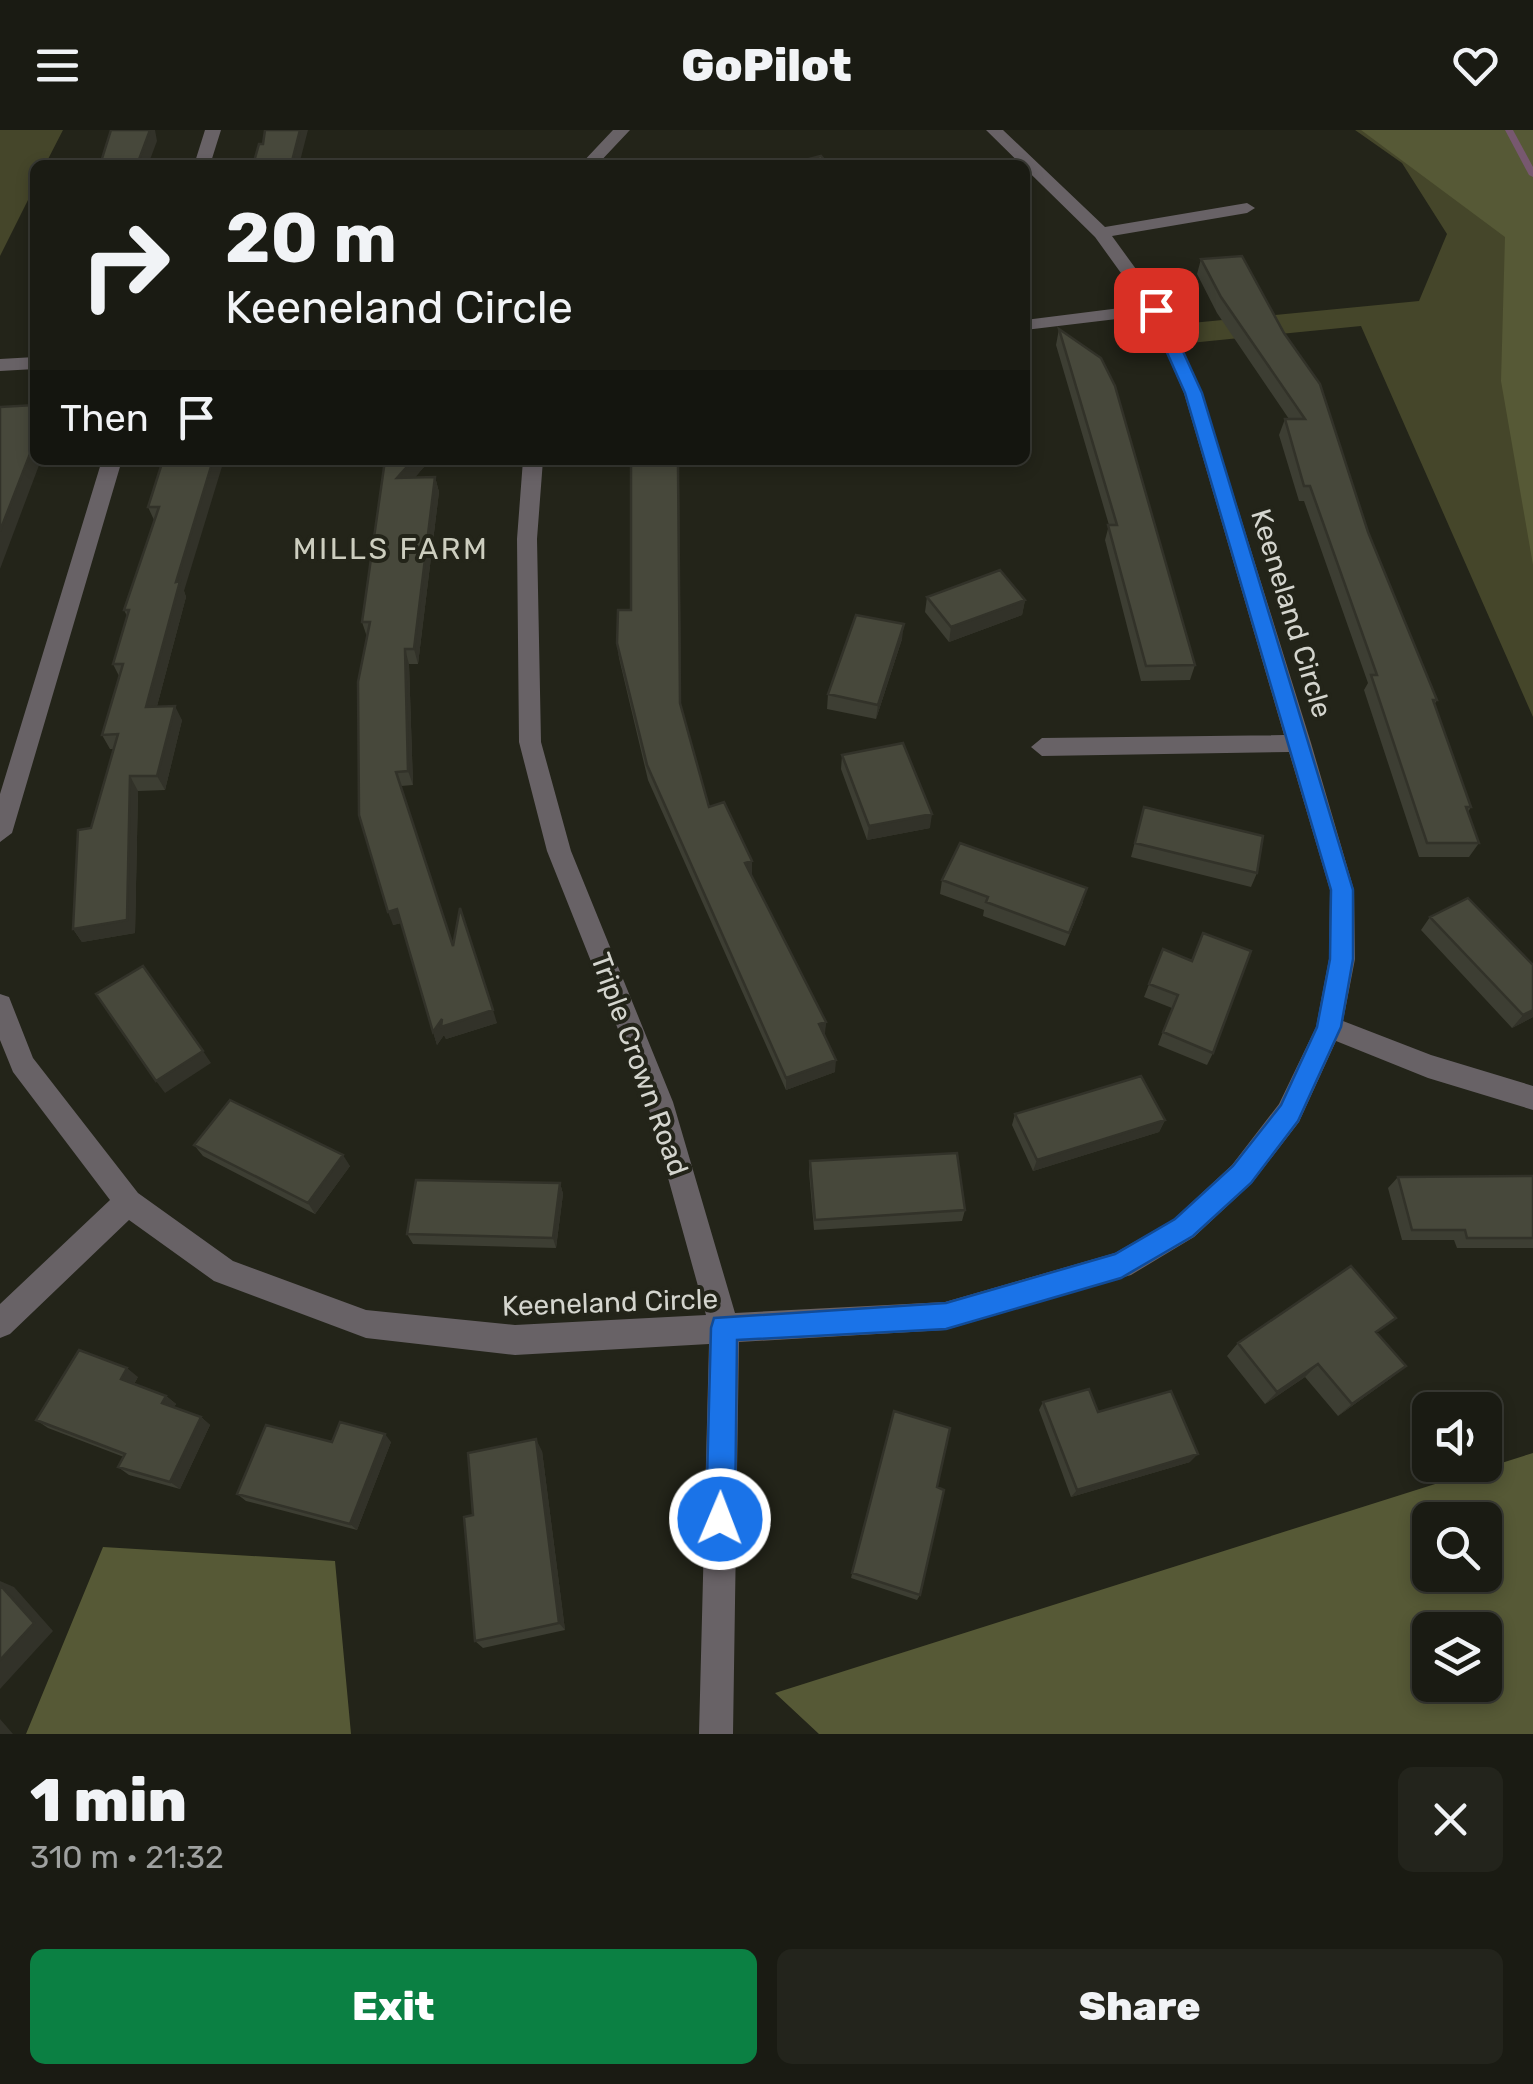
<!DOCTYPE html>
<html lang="en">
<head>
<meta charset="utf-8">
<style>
	:root { --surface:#1a1b13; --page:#23241c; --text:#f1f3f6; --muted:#9fa1a0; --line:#383933; --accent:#0b8043 }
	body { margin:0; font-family:Rubik,sans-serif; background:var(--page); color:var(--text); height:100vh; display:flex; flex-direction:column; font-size:38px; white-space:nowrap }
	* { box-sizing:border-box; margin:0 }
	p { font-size:32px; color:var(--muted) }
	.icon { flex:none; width:55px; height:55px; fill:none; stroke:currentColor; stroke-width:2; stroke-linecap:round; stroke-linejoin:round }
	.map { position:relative; height:1604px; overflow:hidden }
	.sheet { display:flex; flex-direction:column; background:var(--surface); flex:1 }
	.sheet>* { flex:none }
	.top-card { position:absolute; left:30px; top:30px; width:1000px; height:305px; border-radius:15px; box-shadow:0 5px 15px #0003,0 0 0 2px var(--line); background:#1a1b13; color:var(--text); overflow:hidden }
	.buttons { position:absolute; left:1412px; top:1262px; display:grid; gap:20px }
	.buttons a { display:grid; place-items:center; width:90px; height:90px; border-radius:15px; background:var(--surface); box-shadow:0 5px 15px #0003,0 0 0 2px var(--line); font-size:50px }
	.pin { position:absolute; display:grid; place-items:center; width:85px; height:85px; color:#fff; margin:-42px; border-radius:20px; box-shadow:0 5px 15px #0006 }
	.me { position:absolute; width:110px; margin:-55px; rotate:1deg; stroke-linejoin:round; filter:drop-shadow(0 0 8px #0008) }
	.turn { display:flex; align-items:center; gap:35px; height:210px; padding:0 30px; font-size:45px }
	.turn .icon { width:130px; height:130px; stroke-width:2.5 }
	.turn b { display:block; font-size:70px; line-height:85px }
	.then { display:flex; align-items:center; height:95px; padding:0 30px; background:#0003; gap:20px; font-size:38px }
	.round { display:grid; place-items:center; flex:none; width:105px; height:105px; border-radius:15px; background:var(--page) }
	.head { display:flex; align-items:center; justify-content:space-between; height:170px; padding:0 30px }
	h1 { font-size:60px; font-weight:800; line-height:75px }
	.action { display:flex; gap:20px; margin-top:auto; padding:20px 30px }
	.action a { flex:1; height:115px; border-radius:15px; background:var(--accent); color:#fff; font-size:40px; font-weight:800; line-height:115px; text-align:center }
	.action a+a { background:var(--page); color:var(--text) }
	header { display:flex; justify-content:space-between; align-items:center; height:130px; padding:0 30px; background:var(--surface); font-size:45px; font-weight:800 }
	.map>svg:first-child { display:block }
	.green { fill:#45462a }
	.forest { fill:#565936; fill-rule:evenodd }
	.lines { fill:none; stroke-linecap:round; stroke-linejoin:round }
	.stream { fill:#77586f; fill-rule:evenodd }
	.minor { fill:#686266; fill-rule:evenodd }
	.wall { fill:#3d3e33 }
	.shaded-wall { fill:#323229 }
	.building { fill:#47483b; stroke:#323229; stroke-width:2.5 }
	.route { fill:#1a73e8; stroke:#114b97; stroke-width:2.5 }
	.labels { text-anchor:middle; stroke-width:8; stroke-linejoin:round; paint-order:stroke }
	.street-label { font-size:28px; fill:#d4d5ce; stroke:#232419 }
	.neighbourhood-label { font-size:30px; letter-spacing:2.5px; fill:#cdcebf; stroke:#232419 }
</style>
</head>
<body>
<header><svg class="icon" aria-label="menu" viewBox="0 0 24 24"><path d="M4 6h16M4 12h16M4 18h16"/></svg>GoPilot<svg class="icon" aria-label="heart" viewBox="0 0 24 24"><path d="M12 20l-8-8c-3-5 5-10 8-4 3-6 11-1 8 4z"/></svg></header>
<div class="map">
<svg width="1533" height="1604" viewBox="0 0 1533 1604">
	<rect width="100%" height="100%" fill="#232419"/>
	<!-- green -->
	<path class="green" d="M0,0H63L45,35H35V56L0,126Z
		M1355,0H1533V587L1361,196L1190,213L1181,194L1419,171L1447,104L1402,33Z"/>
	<!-- forest -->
	<path class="forest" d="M1361,0H1533V435L1501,251L1505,107Z
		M1533,1323V1604H819L775,1563ZM1430,1390H1485V1445H1430ZM1430,1500H1485V1555H1430Z
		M103,1417L335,1431L351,1604H26Z"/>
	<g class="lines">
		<!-- stream -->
		<path class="stream" d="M1505,0H1513L1533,37V47L1529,45Z"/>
		<!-- minor -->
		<path class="minor" d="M205,0H221L210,35H194Z
			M613,0H630L597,35H580Z
			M986,0H1003L1105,97L1247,73L1255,78L1247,83L1112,106L1165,179L1202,263L1311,613L1354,760L1355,829L1343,891L1431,925L1533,956V980L1428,948L1336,911L1299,992L1252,1053L1194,1107L1131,1145L945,1200L739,1212L733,1604H699L709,1214L515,1225L366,1208L214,1151L129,1090L10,1204L0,1208V1174L110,1070L13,942L0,910V864L9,867L33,928L138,1063L233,1131L366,1180L515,1195L706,1185L647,972L547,721L519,612L517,409L523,330H543L537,409L541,612L571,721L673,972L735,1183L945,1172L1115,1123L1174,1089L1232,1035L1279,974L1316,897L1329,829L1330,760L1289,622L1042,626L1031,617L1042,608L1284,605L1184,263L1150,185L1025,200V190L1144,175L1095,107Z
			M35,227V239L0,241V229Z
			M102,330H122L12,703L0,712V664Z"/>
	</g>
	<!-- wall -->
	<path class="wall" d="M1242,126L1368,402L1437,570L1434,575L1471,677L1468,682L1479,713L1469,727H1419L1364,560L1368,553L1304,371H1299L1279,305L1285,289H1289L1217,183L1197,144L1201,129Z
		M1059,199L1195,535L1190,550L1141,551L1105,410L1109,395L1056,215Z
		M163,330L184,461L186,467L157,576L182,590L165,660L138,661L135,803L82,812L73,799L91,698L114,619H110L102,605L119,546L113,534L127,486L124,480L154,390L148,377Z
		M385,330H430L415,347H435L439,362L418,534H409L413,655L401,656L453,816L497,893L446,909L444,905L437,915L401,793L393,795L367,507L362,492Z
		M905,330H930L929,334Z
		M675,334H678L679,350L681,576L709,677L752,731L751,745L826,892L824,905L835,942L786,960L648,650L619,528L617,513L631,480Z
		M927,467L1025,470L1022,485L949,512L925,482Z
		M902,509L876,589L827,579L828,564Z
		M842,625L930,698L867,710L841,639Z
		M1144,677L1257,743L1251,757L1131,727Z
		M942,750L1083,772L1065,816L983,786L984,780L940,764Z
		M1430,787L1533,887L1512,898L1421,800Z
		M1163,819L1213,923L1207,935L1158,915L1172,878L1144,867Z
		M1015,984L1165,990L1159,1002L1033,1041L1012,995Z
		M194,1015L350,1036L315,1084L203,1026Z
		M810,1031L965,1080L962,1091L814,1100L809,1042Z
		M1533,1046V1118H1457L1454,1110H1402L1388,1058L1398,1047Z
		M560,1053L563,1064L556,1118L413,1114L407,1104Z
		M1378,1204L1391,1248L1338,1286L1305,1247L1265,1274L1227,1226L1238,1213Z
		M138,1247L134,1254L166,1266L176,1274L174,1277L201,1287L210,1295L180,1359L129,1345L118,1337L124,1327L48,1298L36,1290Z
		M1043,1272L1098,1282L1190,1332L1071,1367L1039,1280Z
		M894,1281L937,1357L920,1465L917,1470L851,1448Z
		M332,1312H391L357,1400L246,1371L237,1364Z
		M542,1321L565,1500L483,1518L475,1511L473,1385Z"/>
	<!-- shaded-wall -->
	<path class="shaded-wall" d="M150,0H155L157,11L148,35H137Z
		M300,0H308L299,35H291Z
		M35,311V330H41L0,439V401Z
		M213,330H224L184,461L186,467L153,591L146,577L176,452Z
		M413,330H430L401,364L397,348Z
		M435,347L439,362L418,534L414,519Z
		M1025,470L1022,485L949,512L951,497Z
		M904,494L902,509L876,589L878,575Z
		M405,519L409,534L413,655L408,641Z
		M175,576L182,590L165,660L157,646Z
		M130,646L138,661L135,803L82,812L73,799Z
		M932,684L930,698L867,710L869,696Z
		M752,731V745L746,747L745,733Z
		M397,779L402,793L393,795L388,782Z
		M493,880L497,893L446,909L444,905L437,915L433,902L442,889Z
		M1533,880V887L1512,898L1523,885Z
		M826,892L825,904L819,906V894Z
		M203,921L211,933L165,963L156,951Z
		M836,930L835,942L786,960V948Z
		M1165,990L1159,1002L1033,1041L1037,1030Z
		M343,1025L350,1036L315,1084L308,1073Z
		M560,1053L563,1064L556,1118L553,1108Z
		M1318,1234L1305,1247L1265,1274L1277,1262Z
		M1406,1236L1391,1248L1338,1286L1352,1274Z
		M127,1238L138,1247L132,1257L121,1249Z
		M166,1266L176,1274L171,1281L162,1273Z
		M201,1287L210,1295L180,1359L170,1352Z
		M385,1304L391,1312L357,1400L350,1394Z
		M536,1309L542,1321L565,1500L559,1493Z
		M1198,1324L1190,1332L1071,1367L1077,1360Z
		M0,1451L14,1457L53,1501L0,1559Z
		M0,1589L13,1604H0Z"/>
	<!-- building -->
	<path class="building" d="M111,0H150L137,35H100Z
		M265,0H300L291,35H253L259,14H263Z
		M821,26L829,35H786Z
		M1242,126L1284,203L1320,254L1368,402L1437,570H1433L1471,677H1466L1479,713H1427L1371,545H1377L1310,356H1304L1285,289H1305L1221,167L1201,129Z
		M1059,199L1101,228L1115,256L1195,535L1146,536L1108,395H1117Z
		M35,275V294L32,303H35V311L0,401V277Z
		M163,330H213L176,452L180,451L146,577L175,576L157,646H130L127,790L73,799L78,700L91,698L118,604L102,605L123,534H113L129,480H124L159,377H148Z
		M385,330H413L397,348L435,347L414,519H405L408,641L396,642L453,816L460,778L493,880L441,897L442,889L433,902L397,779L388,782L359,685L358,552L370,492H362Z
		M631,330H674V334H678L680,573L709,677L724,672L752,731L745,733L826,892L819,894L836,930L786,948L647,635L617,513L618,480H631Z
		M1000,440L1025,470L951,497L927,467Z
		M856,485L904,494L878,575L828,564Z
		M903,613L932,684L869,696L842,625Z
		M1144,677L1263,706L1257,743L1135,713Z
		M960,713L1087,758L1069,803L986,772L988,767L942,750Z
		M1468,768L1533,835V880L1523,885L1430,787Z
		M1203,803L1251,821L1213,923L1163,902L1178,865L1149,854L1163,819L1192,831Z
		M143,836L203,921L156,951L96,864Z
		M1141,946L1165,990L1037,1030L1015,984Z
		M230,970L343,1025L308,1073L194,1015Z
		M957,1023L965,1080L815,1090L810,1031Z
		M1533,1046V1108H1467L1465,1100H1412L1398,1047Z
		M416,1050L560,1053L553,1108L407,1104Z
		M1351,1136L1396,1188L1376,1202L1406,1236L1352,1274L1318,1234L1277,1262L1238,1213Z
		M79,1220L127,1238L121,1249L166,1266L162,1273L201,1287L170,1352L118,1337L125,1324L36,1290Z
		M1089,1259L1098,1282L1171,1261L1198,1324L1077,1360L1043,1272Z
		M894,1281L950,1298L937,1357L944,1360L920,1465L852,1443Z
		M340,1292L385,1304L350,1394L237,1364L266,1295L332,1312Z
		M536,1309L559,1493L475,1511L464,1387L473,1385L468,1323Z
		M0,1455L34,1493L0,1530Z"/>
	<!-- route -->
	<path class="route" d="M1156,175L1164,180L1202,263L1353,760V829L1341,897L1298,991L1251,1053L1193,1106L1121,1148L946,1199L737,1210L735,1389L730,1399L720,1404L710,1399L706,1389L711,1198L714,1188L946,1173L1115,1124L1175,1089L1233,1036L1281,975L1317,897L1330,829L1331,760L1185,263L1148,180Z"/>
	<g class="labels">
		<!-- street labels -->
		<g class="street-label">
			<text transform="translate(1292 483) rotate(73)" y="10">Keeneland Circle</text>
			<text transform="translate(640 934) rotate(70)" y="10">Triple Crown Road</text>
			<text transform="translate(610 1172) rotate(-2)" y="10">Keeneland Circle</text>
		</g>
		<!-- neighbourhood labels -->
		<g class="neighbourhood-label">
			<text x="391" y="429">MILLS FARM</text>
		</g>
	</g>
</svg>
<div class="buttons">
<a><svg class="icon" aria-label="sound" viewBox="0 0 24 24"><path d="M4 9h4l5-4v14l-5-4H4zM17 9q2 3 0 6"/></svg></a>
<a><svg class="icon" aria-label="search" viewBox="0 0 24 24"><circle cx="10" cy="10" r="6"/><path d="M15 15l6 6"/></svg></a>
<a><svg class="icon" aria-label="layers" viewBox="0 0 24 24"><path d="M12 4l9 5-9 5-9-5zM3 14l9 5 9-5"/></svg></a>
</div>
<div class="pin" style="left:1156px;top:180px;background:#d93025"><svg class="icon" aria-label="arrive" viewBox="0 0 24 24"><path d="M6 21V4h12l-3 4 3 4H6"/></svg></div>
<svg class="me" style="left:720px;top:1389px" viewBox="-20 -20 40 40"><circle r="17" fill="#1a73e8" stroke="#fff" stroke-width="3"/><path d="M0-11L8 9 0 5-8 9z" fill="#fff"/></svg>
<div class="top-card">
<div class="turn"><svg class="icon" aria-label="right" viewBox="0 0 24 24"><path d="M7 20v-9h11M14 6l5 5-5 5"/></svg><div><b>20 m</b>Keeneland Circle</div></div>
<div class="then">Then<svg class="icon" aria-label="arrive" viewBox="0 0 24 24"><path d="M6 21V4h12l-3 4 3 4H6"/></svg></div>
</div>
</div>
<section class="sheet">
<div class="head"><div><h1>1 min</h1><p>310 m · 21:32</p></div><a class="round"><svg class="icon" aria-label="close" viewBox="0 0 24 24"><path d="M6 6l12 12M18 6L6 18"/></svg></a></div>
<div class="action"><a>Exit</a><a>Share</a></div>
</section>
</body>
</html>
